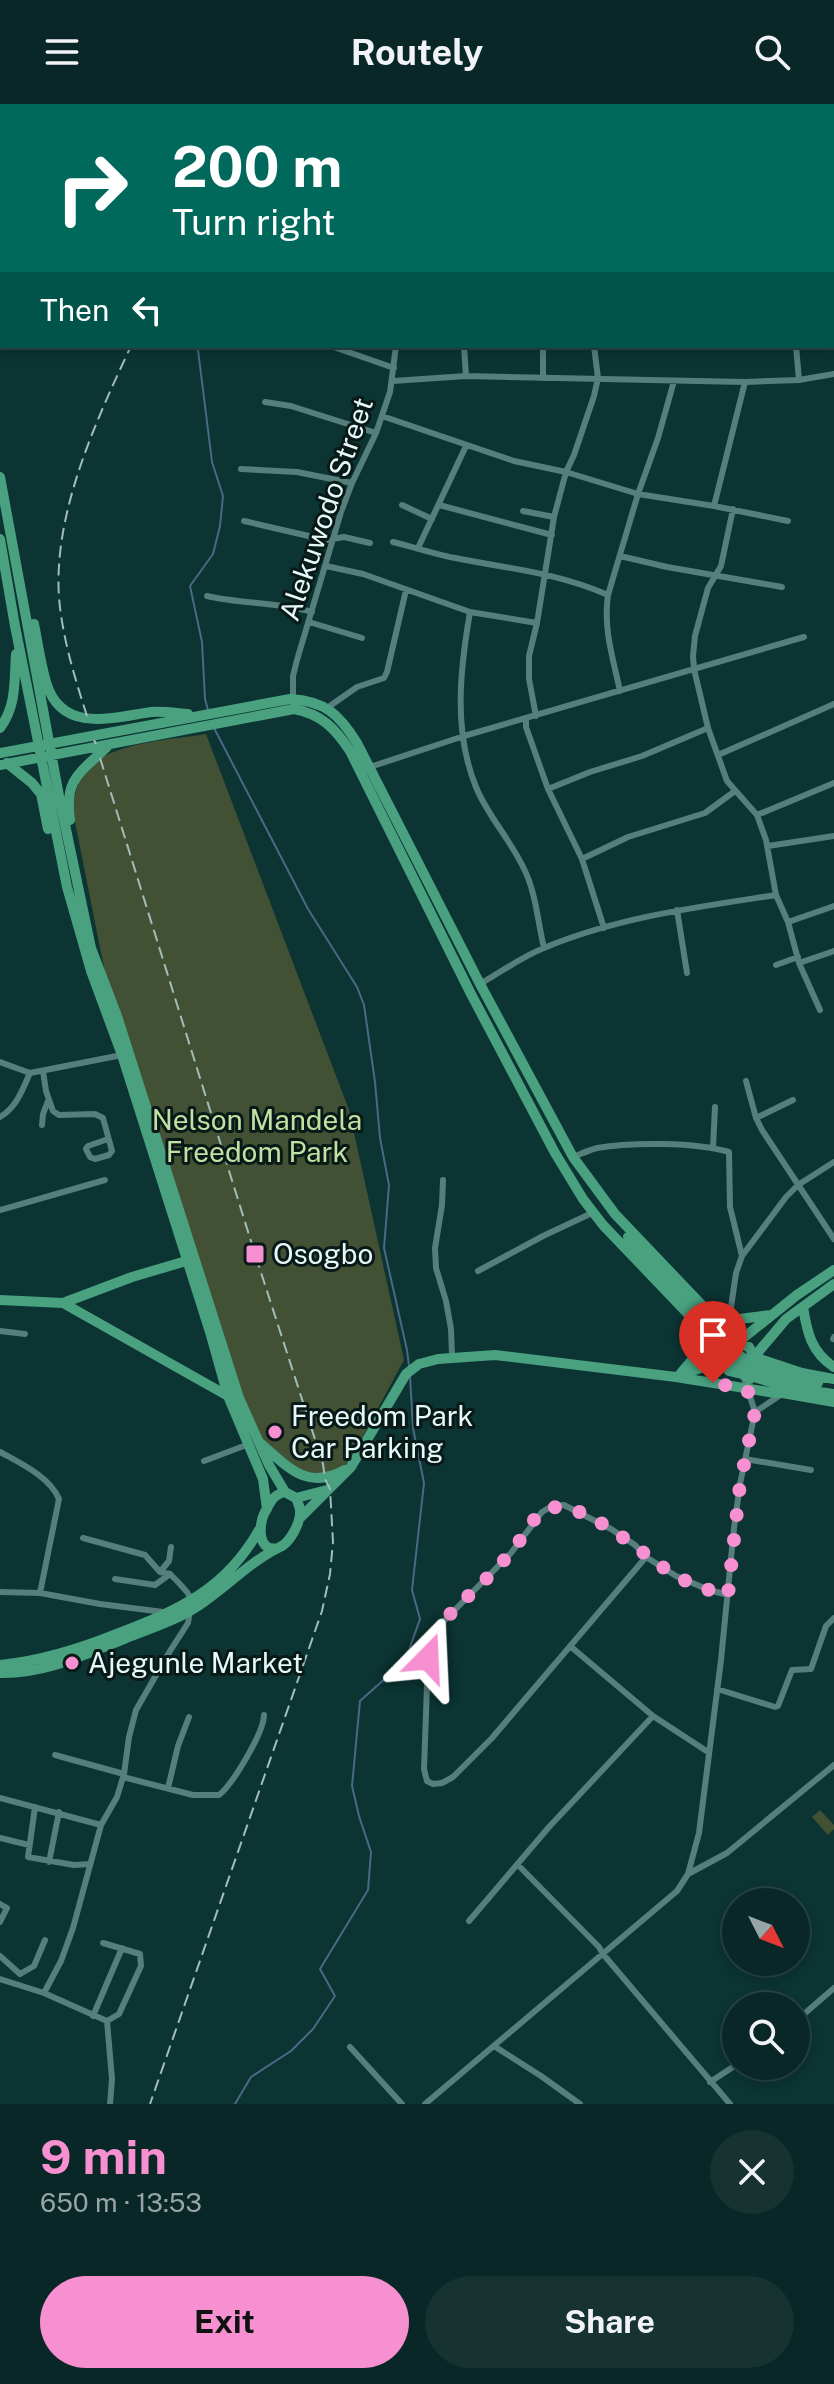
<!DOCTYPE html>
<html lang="en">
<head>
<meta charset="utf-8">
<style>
	:root { --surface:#082726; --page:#163332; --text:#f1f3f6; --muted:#98a5a7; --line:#294443; --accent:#f690d0 }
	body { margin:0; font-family:"Public Sans",sans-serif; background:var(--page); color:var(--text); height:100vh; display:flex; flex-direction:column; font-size:30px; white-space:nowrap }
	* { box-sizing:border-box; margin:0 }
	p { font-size:26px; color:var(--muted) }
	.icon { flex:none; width:44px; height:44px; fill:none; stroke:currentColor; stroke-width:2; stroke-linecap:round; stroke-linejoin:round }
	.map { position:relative; height:2000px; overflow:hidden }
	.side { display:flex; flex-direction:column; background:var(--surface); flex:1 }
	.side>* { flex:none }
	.top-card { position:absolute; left:0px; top:0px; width:834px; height:244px; box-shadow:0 4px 12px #0003,0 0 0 2px var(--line); background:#00695c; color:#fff; overflow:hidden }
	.needle { width:52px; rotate:132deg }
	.fabs { position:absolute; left:722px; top:1784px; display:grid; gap:16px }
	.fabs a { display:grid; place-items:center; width:88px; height:88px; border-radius:50%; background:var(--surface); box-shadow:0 4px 12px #0003,0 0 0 2px var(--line); font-size:40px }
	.pin { position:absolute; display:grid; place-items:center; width:68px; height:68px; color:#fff; margin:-82px -34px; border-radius:50% 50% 50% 0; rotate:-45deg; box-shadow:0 0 8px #0007 }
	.pin .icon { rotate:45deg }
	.me { position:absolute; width:88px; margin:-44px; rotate:21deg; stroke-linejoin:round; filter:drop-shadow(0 0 6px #0008) }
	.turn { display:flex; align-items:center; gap:28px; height:168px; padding:0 40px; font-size:36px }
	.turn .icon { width:104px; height:104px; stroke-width:2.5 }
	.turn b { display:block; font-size:56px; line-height:68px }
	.then { display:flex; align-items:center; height:76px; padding:0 40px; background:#0003; gap:16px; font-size:30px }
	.round { display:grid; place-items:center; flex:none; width:84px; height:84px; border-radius:42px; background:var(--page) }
	.overview { display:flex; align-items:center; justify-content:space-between; height:136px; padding:0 40px }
	h1 { font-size:48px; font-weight:700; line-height:60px; color:var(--accent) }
	.cta { display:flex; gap:16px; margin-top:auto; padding:16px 40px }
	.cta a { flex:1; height:92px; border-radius:48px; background:var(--accent); color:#111; font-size:32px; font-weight:700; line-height:92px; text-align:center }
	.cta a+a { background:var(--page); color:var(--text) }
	header { display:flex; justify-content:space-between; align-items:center; height:104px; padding:0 40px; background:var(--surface); font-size:36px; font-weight:700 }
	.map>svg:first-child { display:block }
	.green { fill:#425134 }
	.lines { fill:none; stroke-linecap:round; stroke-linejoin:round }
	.stream { stroke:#4c6887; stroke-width:2 }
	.minor { stroke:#567e7b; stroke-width:6 }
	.primary { stroke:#49a180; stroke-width:10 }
	.rail { stroke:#a1bcbb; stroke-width:2; stroke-dasharray:12 6; stroke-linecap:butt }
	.route { stroke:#f690d0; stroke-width:14; stroke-dasharray:0 25.2 }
	.poi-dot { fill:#f690d0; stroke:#091918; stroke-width:3 }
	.labels { text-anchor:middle; stroke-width:6; stroke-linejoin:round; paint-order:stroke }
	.street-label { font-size:28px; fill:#e4f9f8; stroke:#091918 }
	.park-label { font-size:28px; fill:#c1e1a3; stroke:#091918 }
	.poi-label { font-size:28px; fill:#e4f9f8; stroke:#091918; text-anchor:start }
</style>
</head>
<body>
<header><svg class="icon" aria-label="menu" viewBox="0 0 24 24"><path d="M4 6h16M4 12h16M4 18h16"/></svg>Routely<svg class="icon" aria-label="search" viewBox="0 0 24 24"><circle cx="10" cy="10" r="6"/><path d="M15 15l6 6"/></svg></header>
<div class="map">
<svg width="834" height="2000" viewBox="0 0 834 2000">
	<rect width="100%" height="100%" fill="#0b3433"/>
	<!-- green -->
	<path class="green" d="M206,630L349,1006L404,1256L340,1375L319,1379L285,1360L256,1332L105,869L72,703C75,691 77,678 86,667C108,638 171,636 206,630Z
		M820,1706L834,1721V1725L828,1731L812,1713Z"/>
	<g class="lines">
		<!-- stream -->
		<path class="stream" d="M244,0L245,2
			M201,242L198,246L212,358L223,392L220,422L213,450L190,482L202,538L205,595L208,606
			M214,624L308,805L357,883L364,901L375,978L380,1034L389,1081L384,1144L407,1246L409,1262
			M235,2000L251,1973L291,1947L313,1925L335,1892L320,1865L368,1786L371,1748L359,1712L352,1682L360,1597L388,1572L409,1546L420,1515L412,1486L424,1379L413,1324L410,1272"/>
		<!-- minor -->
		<path class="minor" d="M2,0L7,2
			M368,0V2
			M415,0V2
			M439,0L440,2
			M500,0V2
			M530,0V2
			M134,2V0
			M468,2V0
			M797,2L798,0
			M832,37H834
			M331,242L394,264
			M464,242L466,272
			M796,242L799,276
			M543,274V242
			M393,277L466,272L745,278L799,276L834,270
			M265,298L291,302L376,329
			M382,312L514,357L566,368L638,390L714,402L788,417
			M241,365L297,368L352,379
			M402,401L432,415
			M439,401L552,431
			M714,402L745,278
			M733,405L721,462L708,484L695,532L693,552L694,565L708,624L727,677L757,711L766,736L776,791L788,818L799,859L820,906
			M523,407L554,413
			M244,417L326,436L344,433L370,439
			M393,438C414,443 434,450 455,454C509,465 556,468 608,491
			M418,444L466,342
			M620,452L667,463L782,483
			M326,462L363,470L470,508L537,519
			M207,492C241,500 278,498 312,508
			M470,508C460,566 453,627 476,683C488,713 512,737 525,767C536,790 538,819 544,844
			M309,518L362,534
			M620,587C613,554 603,525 608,491L638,390L658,334L674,277
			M293,597V572L297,556L341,408L352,379L376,329L390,288L396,242
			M327,604L357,583L384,574L387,568L406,486
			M536,612L529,575V552L537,519L554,413L566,368L574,351L594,292L598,274L594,242
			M526,616V623L548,685L582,755L604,824
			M718,651L834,600
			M367,664L464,632L804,533
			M548,685L590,668L642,652L708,624
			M757,711L834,679
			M768,742L834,732
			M582,755L628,733L705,709L735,687
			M677,806L687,869
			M788,818L834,802
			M799,859L834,847
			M776,861L798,853
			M480,880C501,868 521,853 544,844C618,813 698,803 776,791
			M0,958L30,969L122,951
			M43,967L46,987L53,1007L59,1011L95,1010L103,1014L112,1047L109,1051L95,1055L90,1053L86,1045L88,1042L108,1035
			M746,977L756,1014L762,1026L834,1135
			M0,1013C17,1003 22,986 30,969
			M756,1014L793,996
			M42,1021L43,1010L48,997
			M713,1044L715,1003
			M573,1053C581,1050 589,1046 597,1044C632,1038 695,1038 729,1048L730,1103L742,1152
			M443,1076L442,1101L435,1144L436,1164L446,1197L451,1225L452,1252
			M0,1106L105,1076
			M478,1167L543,1132L592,1109
			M729,1217L736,1169L742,1152L786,1093L798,1081L834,1058
			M0,1227L25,1230
			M833,1235L834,1233
			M755,1308L782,1290
			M0,1348C20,1359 50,1373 59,1395L40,1489
			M745,1355L811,1366
			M204,1357L249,1340
			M83,1434L145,1451L160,1468L170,1470L178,1478L187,1488L192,1496
			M646,1453L492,1634L453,1673L442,1679L433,1680L427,1677L424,1665L428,1554L430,1542L434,1531L441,1520L511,1449L542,1408L552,1402L564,1401L611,1425L635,1441L646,1453L676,1472L709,1486L728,1491
			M160,1468L169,1457L171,1443
			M115,1475L155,1481L170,1470
			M0,1488L40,1489L100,1500L163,1508
			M570,1542L653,1612L708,1648
			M717,1585L775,1603L778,1602L792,1566L811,1565L826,1522L834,1514
			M55,1651L124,1670
			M123,1673L193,1691H219C233,1680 264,1628 264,1611
			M168,1684L178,1642L189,1613
			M0,1694L101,1721
			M35,1703L28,1753L74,1761L90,1760
			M0,1734L29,1741
			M49,1758L59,1708
			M518,1761L599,1843L603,1850L730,2000
			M688,1770L727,1749L834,1661
			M0,1800L7,1804L0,1818
			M469,1817L549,1723L653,1612
			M103,1839L140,1850L141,1862L119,1910L107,1917
			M0,1852L20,1870
			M20,1870L34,1862L45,1836
			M0,1875L44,1889L107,1917
			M44,1889L61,1857L73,1824L101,1721L117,1693L124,1670L129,1633L136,1606L170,1547L188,1519L190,1507
			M93,1912L122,1844
			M107,1917L112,1975L110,2000
			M796,1917L834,1884
			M494,1942L541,1972L580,2000
			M350,1943L402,2000
			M710,1978L736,1961
			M425,2000L677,1787L688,1770L699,1729L721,1556L734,1424L740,1380L755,1308L743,1271"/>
		<!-- primary -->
		<path class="primary" d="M0,373L59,692L91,844L117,912L239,1294L269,1361L285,1388
			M0,435L15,522L67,783L91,867L122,951L210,1228L228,1292L263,1375L267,1405
			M34,520C38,540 41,562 47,581C63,630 115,613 151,608C163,607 176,609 188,610
			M0,624C17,601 14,577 16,550
			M0,649L290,595C325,597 339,610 357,639L480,880L573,1053L615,1110L738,1239L749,1243L754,1253L802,1269L834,1275
			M7,659L32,679L41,690L48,725
			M0,661L294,605C321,610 335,624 350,647L471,890L555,1049L583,1095L603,1121L733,1257L757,1274L792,1284L834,1290
			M70,716C64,675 80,669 107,643
			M628,1133L735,1248L759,1265L790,1275L818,1279
			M0,1196L63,1199L228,1292
			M63,1199L132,1173L193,1155
			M803,1203C807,1228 811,1248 834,1263
			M717,1218L771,1211
			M737,1239L797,1191L834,1166
			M718,1250L729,1267L742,1270L750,1275
			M754,1258V1253L786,1215L834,1180
			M681,1269L698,1249V1228
			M678,1272L723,1256L724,1252
			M771,1287L834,1298
			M259,1338C288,1363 306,1387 345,1366
			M285,1388L296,1394C297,1396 300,1404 300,1406C301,1418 290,1440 278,1444C257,1449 259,1420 264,1410C270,1399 272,1391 285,1388Z
			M296,1394L327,1386
			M299,1415L351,1363L406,1270L419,1260L438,1255L495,1251L676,1273L775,1289
			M0,1561C42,1557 80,1545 119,1529C179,1506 226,1485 259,1426
			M0,1569C44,1570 84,1551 124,1535C149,1525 175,1517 198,1502C226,1484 248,1459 278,1444"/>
		<!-- rail -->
		<path class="rail" d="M242,2L243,0
			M87,612C76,578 66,545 61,511C47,422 94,321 131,242
			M94,636L96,640
			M100,654L255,1150L323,1360L325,1375L330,1385L333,1438L330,1470L322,1507L150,2000"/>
	</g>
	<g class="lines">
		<!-- route -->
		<path class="route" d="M428,1554C432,1519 465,1497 489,1472C497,1463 506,1455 514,1445C523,1433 531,1415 544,1407C576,1386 648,1456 676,1472C693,1481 710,1487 728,1491L740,1380L755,1308L747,1285L713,1279"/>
	</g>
	<!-- markers -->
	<g class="poi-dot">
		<rect x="245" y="1140" width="20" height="20" rx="4"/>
		<circle cx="275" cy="1328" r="8"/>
		<circle cx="72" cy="1559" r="8"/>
	</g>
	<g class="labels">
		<!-- street labels -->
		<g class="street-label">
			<text transform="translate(326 405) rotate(-71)" y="10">Alekuwodo Street</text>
		</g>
		<!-- park labels -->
		<g class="park-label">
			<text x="257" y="1026">Nelson Mandela<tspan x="257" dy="32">Freedom Park</tspan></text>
		</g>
		<!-- poi labels -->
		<g class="poi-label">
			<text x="273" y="1160">Osogbo</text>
			<text x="291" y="1322">Freedom Park<tspan x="291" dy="32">Car Parking</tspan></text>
			<text x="88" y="1569">Ajegunle Market</text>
		</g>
	</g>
</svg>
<div class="fabs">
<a><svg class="needle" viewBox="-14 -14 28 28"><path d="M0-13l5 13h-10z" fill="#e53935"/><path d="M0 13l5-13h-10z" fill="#98a5a7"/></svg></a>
<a><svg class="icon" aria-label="search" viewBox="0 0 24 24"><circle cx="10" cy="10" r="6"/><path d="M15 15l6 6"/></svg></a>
</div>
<div class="pin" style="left:713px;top:1279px;background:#d93025"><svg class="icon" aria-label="arrive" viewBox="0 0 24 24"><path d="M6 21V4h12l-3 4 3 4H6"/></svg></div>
<svg class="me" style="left:428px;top:1554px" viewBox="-20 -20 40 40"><path d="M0-17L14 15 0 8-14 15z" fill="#f690d0" stroke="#fff" stroke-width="4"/></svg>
<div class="top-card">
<div class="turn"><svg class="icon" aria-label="right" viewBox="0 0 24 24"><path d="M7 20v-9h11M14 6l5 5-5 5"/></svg><div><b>200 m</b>Turn right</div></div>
<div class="then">Then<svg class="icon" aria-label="left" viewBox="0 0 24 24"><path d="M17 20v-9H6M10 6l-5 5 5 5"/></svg></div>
</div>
</div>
<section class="side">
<div class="overview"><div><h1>9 min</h1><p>650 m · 13:53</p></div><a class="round"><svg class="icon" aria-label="close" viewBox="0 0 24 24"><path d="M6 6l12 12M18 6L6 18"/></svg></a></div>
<div class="cta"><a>Exit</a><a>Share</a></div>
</section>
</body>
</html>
